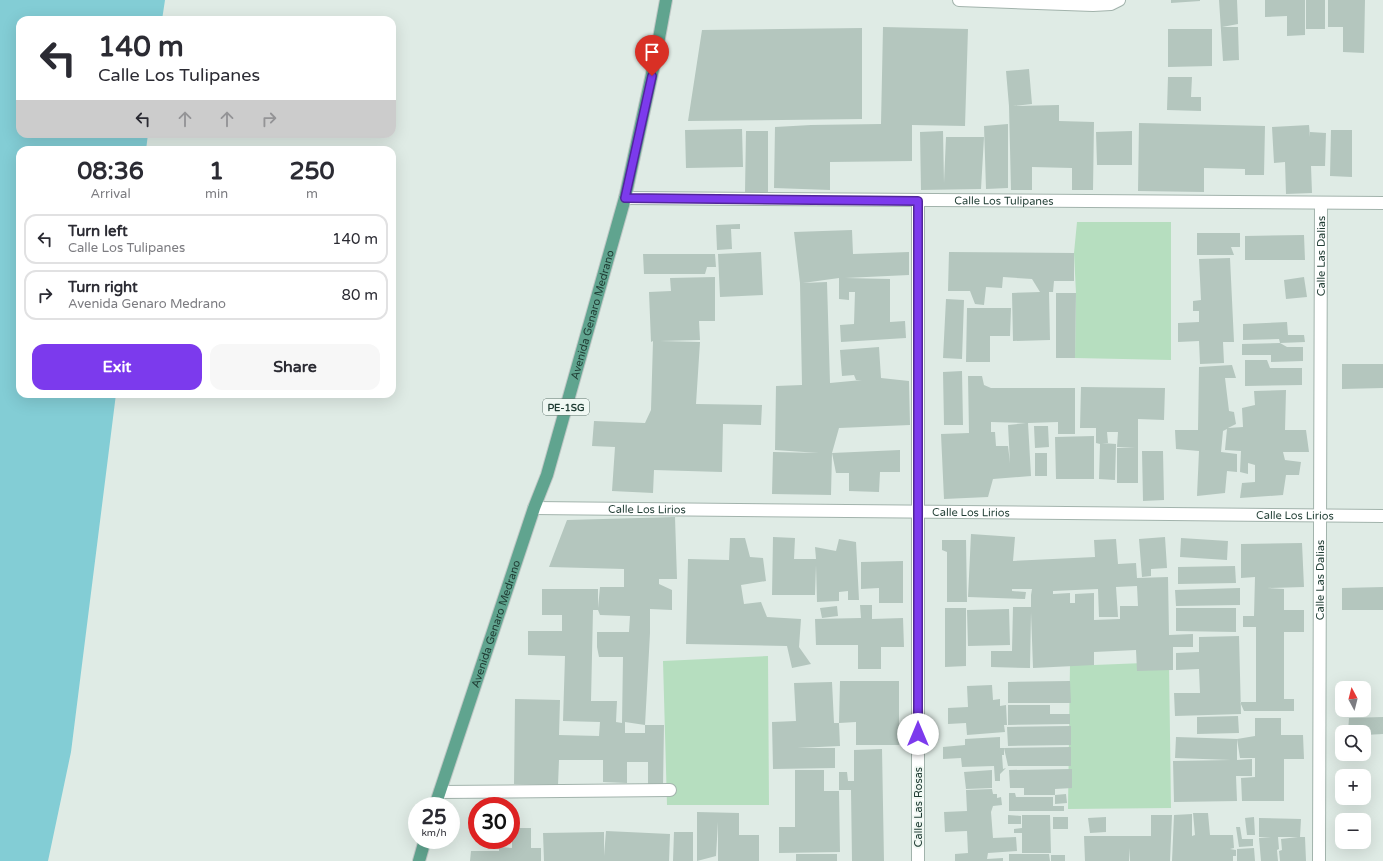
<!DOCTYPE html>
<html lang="en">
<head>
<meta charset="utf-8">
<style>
	:root { --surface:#fff; --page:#f7f7f7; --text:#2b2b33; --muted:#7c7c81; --line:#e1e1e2; --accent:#7c3aed }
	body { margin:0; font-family:"Varela Round",sans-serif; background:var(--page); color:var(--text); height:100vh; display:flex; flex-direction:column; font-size:15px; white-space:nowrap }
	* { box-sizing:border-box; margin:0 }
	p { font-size:13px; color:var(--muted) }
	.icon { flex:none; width:22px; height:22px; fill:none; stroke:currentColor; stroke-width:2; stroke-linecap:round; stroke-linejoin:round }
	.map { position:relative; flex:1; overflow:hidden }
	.panel { position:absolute; left:16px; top:146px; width:380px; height:252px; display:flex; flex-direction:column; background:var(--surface); border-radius:12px; box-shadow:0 4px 16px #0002 }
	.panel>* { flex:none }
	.banner { position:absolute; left:16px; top:16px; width:380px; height:122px; border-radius:12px; box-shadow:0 4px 16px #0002; background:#fff; color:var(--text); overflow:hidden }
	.needle { width:26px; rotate:353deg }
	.tools { position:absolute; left:1335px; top:681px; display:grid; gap:8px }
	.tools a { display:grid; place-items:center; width:36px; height:36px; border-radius:8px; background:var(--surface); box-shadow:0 4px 16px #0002; font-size:20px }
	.speed { position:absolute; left:408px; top:797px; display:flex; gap:8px; font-size:20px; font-weight:700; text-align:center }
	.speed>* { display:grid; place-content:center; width:52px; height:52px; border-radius:50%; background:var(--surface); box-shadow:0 4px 16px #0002; line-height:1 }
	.speed small { font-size:10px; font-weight:400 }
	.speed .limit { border:6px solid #d22; background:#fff; color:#111 }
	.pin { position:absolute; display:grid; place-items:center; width:34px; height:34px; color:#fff; margin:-41px -17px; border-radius:50% 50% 50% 0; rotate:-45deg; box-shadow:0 0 4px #0007 }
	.pin .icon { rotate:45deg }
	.me { position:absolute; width:44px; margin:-22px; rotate:0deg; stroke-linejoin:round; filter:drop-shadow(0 0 3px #0008) }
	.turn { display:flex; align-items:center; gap:14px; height:84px; padding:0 16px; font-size:18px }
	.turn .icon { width:52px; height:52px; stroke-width:2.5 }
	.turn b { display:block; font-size:28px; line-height:34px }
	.lanes { display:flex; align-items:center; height:38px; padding:0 16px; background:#0003; justify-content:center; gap:20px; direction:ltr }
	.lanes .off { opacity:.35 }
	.eta { display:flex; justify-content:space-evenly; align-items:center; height:68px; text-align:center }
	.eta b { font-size:24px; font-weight:800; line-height:28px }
	.cta { display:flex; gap:8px; margin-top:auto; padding:8px 16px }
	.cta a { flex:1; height:46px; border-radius:12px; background:var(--accent); color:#fff; font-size:16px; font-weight:800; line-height:46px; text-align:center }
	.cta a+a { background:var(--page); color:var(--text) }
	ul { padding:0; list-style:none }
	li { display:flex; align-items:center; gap:12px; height:50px; margin:0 8px 6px; padding:0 8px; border:2px solid var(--line); border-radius:12px }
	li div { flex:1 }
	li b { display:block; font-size:15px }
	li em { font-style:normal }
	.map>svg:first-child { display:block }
	.green { fill:#b6debf }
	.water { fill:#83cdd5 }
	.building { fill:#b4c6be; fill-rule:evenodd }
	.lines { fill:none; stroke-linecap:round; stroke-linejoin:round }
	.street-casing { stroke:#a2b3ac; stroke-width:14 }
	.primary-casing { stroke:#c0c8c6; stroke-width:14 }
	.street { stroke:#fff; stroke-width:12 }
	.primary { stroke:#60a48f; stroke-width:12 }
	.route-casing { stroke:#51269a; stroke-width:10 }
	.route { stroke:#7c3aed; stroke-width:7 }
	.labels { text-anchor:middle; stroke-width:4; stroke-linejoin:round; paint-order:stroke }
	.shield { fill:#f0f8f3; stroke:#5e746d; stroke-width:1 }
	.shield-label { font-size:10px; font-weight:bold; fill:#1f3c33 }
	.street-label { font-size:11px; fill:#1f3c33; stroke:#f0f8f3 }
</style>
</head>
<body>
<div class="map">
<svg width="1383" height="861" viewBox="0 0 1383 861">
	<rect width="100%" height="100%" fill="#dfebe5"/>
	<!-- green -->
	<path class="green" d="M1077,222H1171V360L1075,358L1076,293L1074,253Z
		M768,656L769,805H667L663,661Z
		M1169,662L1171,808L1068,809L1070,664L1094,665Z"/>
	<!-- water -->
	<path class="water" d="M0,0H165L162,20H20V134H148L146,150H20V394H116L71,752L48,861H0Z"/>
	<!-- building -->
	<path class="building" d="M1171,0H1200V1L1171,3Z
		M1219,0H1237L1238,24L1222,27H1238L1239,60L1223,61Z
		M1265,0H1305V35L1287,36V16L1265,17Z
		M1306,0H1325V29H1306Z
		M1328,0H1365L1364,53L1343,52V27H1328Z
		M883,27L968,29L965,126L912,125V161L830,162V190L774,188L775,127L811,125L881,124Z
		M862,28V119L688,121L702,30Z
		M1168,29H1212V66L1168,67Z
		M1029,69L1032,104L1013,106L1059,105V121L1094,122L1093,190H1072V168L1032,167V190H1011L1009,106L1006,71Z
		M1168,77H1192L1191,97H1201V111L1167,110Z
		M1139,123L1265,126L1264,175H1245V169L1204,168V192L1138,191Z
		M1008,124V188L986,189L984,126Z
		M1309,125L1310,137V132L1326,133L1325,166H1311L1312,193L1286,194L1285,162L1274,163L1272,127Z
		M742,129L743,167L686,168L685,130Z
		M1331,130H1352V177L1330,176Z
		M746,131H768V192H745Z
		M943,131L944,183L946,137H984L981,189L921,190L920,132Z
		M1132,131V165H1097L1096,132Z
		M740,224V229H731L732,249L717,250L716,225Z
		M852,230L853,254L909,252V275L845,278L890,279V322L905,321L906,338L841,342L840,325L854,324L855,292H849V300L839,299V278L803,283L827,282L830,383L862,380H856L854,375L842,376L840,350L879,347L881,378L909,381L910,425L839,428L832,453L900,450V472H880L879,492L849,491V473H836L832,453L831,495L772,494L773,452L819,453L775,450L776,386L802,385L800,283L794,232Z
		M1197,233H1240V247H1231L1234,255H1197Z
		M1304,235L1305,260H1245V236Z
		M761,252L763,295L720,297L718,254Z
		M949,252L1074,253V281H1054L1053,292H1049L1050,340L1013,341L1012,293L1040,292L1032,279L1003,277L1002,288L986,287L984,305L975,304L970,291H948Z
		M643,254H715L716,267H707L705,274H644Z
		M1230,258L1234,342H1223L1224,363L1200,364L1199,341L1178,342V323L1199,322V311H1193V301L1201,300L1199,259Z
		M715,277V321H699L700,340L660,341L700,342L696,404L762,405L761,425L723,424L722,472L654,470L653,493L612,491L615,447L592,446L594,421L645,423L651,410L653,341L651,342L649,292L671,291L670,278Z
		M1304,277L1307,297L1286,299L1284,280Z
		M1056,293H1076L1075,358H1056Z
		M946,299L964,300L962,359L943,358Z
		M967,308H1011L1010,336H990V362H966Z
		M1287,322L1288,335H1304L1305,342L1280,343L1279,339L1243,340V324Z
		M1280,343L1287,347H1303V361L1271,362V355H1242V344Z
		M1245,360H1267L1270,368H1302V385L1245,386Z
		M1342,364H1383V388L1342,389Z
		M1232,365L1236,378H1225L1229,411L1234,412L1236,424L1228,428L1243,427L1242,408L1255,405L1254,391L1286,390L1285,430H1306L1309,452H1283L1285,460L1301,462L1299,475H1286L1283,495L1240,498L1242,483L1255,482V465L1248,463V474L1240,472L1241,451L1225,450L1227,429L1223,431L1221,452L1237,454V472L1227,471L1225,493L1197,496L1199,451L1176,449L1175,430H1198L1199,367Z
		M962,371L963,425H944L943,372Z
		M968,376H982L984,385L991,388H1075V434H1058V422L1028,423L1031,476L993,479L988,497L944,499L941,434L969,433ZM991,422L1026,423L1008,425L1010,463L1008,446H996L995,432H991Z
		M1081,387L1165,388L1164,420L1138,419V483H1117V448L1135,447H1117L1118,432H1107L1108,443H1102L1116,444L1115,480L1099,479L1100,444L1096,443V428H1080Z
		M1034,426H1048L1049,447L1035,448Z
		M1094,436V479H1056L1055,437Z
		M1142,451H1163L1164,500L1143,501Z
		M1035,453H1047V476H1035Z
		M675,517L677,579H659V584L672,590V610L650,609V633L645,725L625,722V733H645V725H664L663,787H648V762H627V783L603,782V760H559L558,785L514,784L515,699L560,700L559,735L599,736L600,722L563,721L565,656L528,655V631H562V615H542V589H598V608L600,587H624V569L549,567L567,520ZM593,610H598L600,615L630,616L629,632H597V647L599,657H623L622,723L616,722L617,701H591Z
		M971,534L1015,537L1013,561L1095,557L1094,540L1116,539L1118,564L1136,563L1137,578L1168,577L1169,635L1193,634V647H1173V670L1137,671L1136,650L1094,652V665L1033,668L1031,612L1030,668L991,667V651H1012L1013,607H1031V595L1032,589H1012V591L1026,592L1025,599L968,597ZM1137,586L1138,606H1120V619L1094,620V593L1075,594V603H1070V593L1053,594V591L1098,589L1099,617H1118L1116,587Z
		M773,537L795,538L794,559H816L815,547L836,551L839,539L856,542L859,600H848V591L839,592V601L817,602L816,565L815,595H772Z
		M1165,537L1167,568L1151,569V576L1142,577L1139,539Z
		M730,538H745L750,557L763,558L766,581L741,585L744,604L761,602L767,617L801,619L799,647L811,664L792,668L787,646L686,644L688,559L729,560Z
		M1181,538L1228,541L1227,560L1180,557Z
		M942,540H966L967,602H947V552L942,550Z
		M1302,543L1304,587L1267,588L1284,589V610H1304V632H1284V699H1294V711H1244L1240,702H1256V627H1243V616H1254L1255,577L1241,578V544Z
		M903,561V603H879V588L861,589V562Z
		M1235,566L1236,583L1178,584V567Z
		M1383,587V610H1342V588Z
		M1240,588V605L1176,606L1175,590Z
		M860,605H872V619L903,618L904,647H881V669H858V645H816L815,619L861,618Z
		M837,606L838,616L822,618L820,608Z
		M945,608H966V666L945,667Z
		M1176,608H1236V632L1176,631Z
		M1009,609L1010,645L968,646L967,610Z
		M1239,636L1241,714L1175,716L1174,693H1200L1199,669L1176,670V653L1199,652V637Z
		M840,681H899V745H856V722L839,723L840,746L797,748H835V768L773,769L772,722L796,721L794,683L832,682L834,723H839Z
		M1070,681L1071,703H1008V682Z
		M992,685L993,700L1000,699V706L1006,705L1007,725H1004L1005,732L967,735L966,723L948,724V708L968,707L967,686Z
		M1008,705H1050V714H1070V724L1008,725Z
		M1238,716L1239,733L1197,734V717Z
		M1383,717V734L1364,735V732H1348L1349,718Z
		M1255,718H1281V735H1303L1304,759H1284V801H1242L1241,778L1255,777V758H1240L1237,739L1255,736Z
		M1071,726V745L1008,746L1007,727Z
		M1000,737V748H1004L1071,747V766H1008L1004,748V755H1002L1003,769L1006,768L1000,774V781H995L994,766L962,767L961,758L943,759V747L965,745V739Z
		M1176,737L1237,739V760L1252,759V776H1236L1237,801L1174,802L1173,761L1231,760L1175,758Z
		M882,749L884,861H852L851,790H839V772H847L848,781H854V750Z
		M1072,769V788L1055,789V795H1024V788H1010L1009,770Z
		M795,770H824V791H839L840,852L779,853V827H795Z
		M992,770V788L966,789L964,772Z
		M992,789L993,794H997V798L1001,797L1002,805L993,806L991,812L993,838L1016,837L1017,851L988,853L987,859L1003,858V861H955V854L968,853L967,831L945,832L944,812L967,811L966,790Z
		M1009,793H1015L1016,797H1053V806H1064V811H1009Z
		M1066,794L1067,803L1055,804V795Z
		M697,812L739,813V835H759V861H718V822L716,856L697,861Z
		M1193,813H1208L1210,835H1233L1234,848L1230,849L1236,850V856H1233V861H1172L1174,815L1192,814V836L1195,835Z
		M1008,815L1021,816V824H1008Z
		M1022,815H1050L1051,853H1022V833H1014V829L1022,828Z
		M1151,815H1172L1170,861H1130V848L1129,861H1085L1084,836H1151Z
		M1053,817H1068V829H1053Z
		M1106,817V832L1090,833L1088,818Z
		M1254,817L1255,835H1247L1245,818Z
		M1259,818L1301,819L1300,837H1305L1306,861H1280L1279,851L1282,850L1281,839L1298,837H1278L1279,849L1277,850L1278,861H1261L1259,838L1271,837H1259Z
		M1236,827H1240L1242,839H1253V846L1239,847Z
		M512,828H531V848H541V861H470L471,851H499V847L512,848Z
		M606,831L670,834L669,861H544L543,833L604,832V856Z
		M674,832H693V861H673Z
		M1254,848L1255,861H1237V849Z
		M796,854H837V861H796Z
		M1009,854H1049L1050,861H1009Z
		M1051,855H1065V861H1051Z"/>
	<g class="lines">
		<!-- street casing -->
		<g class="street-casing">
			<g id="street">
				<path d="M959,0L1093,5L1111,4L1119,0"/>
				<path id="s1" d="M625,198L1383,203"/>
				<path id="s2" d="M534,508L1383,516"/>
				<path d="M440,792L670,790"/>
				<path d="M918,861V201"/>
				<path id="s3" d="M1319,861L1321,203"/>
			</g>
		</g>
		<!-- primary casing -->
		<g class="primary-casing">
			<g id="primary">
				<path id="s4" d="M435,806L534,508L547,475L625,198L655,60L666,0"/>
				<path d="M419,861L425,840"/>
			</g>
		</g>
		<!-- street -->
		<use href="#street" class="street"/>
		<!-- primary -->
		<use href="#primary" class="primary"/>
	</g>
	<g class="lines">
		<!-- route casing -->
		<g class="route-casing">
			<path id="route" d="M652,76L625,198L918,201V734"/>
		</g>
		<!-- route -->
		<use href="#route" class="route"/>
	</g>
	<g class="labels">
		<!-- shield labels -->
		<rect class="shield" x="543" y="399" width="46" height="16" rx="3"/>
		<g class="shield-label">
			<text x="566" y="411">PE-1SG</text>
		</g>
		<!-- street labels -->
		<g class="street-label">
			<text dy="4" stroke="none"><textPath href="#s1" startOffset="379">Calle Los Tulipanes</textPath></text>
			<text dy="4" stroke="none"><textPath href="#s3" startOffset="605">Calle Las Dalias</textPath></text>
			<text dy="4" stroke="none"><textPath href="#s4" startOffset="516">Avenida Genaro Medrano</textPath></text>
			<text dy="4" stroke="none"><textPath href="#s2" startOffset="113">Calle Los Lirios</textPath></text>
			<text dy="4" stroke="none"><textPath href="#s2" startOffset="437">Calle Los Lirios</textPath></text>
			<text dy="4" stroke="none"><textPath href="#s2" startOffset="761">Calle Los Lirios</textPath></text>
			<text dy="4" stroke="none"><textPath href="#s3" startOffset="281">Calle Las Dalias</textPath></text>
			<text dy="4" stroke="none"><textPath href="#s4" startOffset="192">Avenida Genaro Medrano</textPath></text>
			<text transform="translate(918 807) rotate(-90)" y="4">Calle Las Rosas</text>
		</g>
	</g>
</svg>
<div class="tools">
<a><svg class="needle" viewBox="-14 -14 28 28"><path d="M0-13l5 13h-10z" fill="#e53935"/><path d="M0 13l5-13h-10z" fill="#7c7c81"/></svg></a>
<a><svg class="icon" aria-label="search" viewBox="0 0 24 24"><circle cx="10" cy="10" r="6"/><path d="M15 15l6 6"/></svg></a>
<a>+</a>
<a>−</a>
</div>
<div class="speed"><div>25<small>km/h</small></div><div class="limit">30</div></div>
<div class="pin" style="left:652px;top:76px;background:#d93025"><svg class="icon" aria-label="arrive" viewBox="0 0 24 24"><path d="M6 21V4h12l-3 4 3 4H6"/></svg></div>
<svg class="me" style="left:918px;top:734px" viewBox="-20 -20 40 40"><circle r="19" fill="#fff"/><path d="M0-13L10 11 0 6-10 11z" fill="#7c3aed"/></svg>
<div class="banner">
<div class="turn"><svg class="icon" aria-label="left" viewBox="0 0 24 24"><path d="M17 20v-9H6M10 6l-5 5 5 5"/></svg><div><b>140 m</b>Calle Los Tulipanes</div></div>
<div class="lanes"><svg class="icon" aria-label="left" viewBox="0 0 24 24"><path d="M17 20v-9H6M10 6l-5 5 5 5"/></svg><svg class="icon off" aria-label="ahead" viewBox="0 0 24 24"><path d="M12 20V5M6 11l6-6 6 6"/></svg><svg class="icon off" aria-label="ahead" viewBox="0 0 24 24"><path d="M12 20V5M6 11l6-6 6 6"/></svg><svg class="icon off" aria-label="right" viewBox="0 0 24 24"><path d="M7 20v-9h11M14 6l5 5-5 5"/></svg></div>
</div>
<section class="panel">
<div class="eta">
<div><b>08:36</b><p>Arrival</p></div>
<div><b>1</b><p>min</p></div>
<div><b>250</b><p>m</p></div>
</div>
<ul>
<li><svg class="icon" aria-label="left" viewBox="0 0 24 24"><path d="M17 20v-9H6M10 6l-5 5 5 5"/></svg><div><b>Turn left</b><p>Calle Los Tulipanes</p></div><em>140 m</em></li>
<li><svg class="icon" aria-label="right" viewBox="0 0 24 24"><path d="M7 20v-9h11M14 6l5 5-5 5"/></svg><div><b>Turn right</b><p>Avenida Genaro Medrano</p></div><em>80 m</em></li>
</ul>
<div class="cta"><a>Exit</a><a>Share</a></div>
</section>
</div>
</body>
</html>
